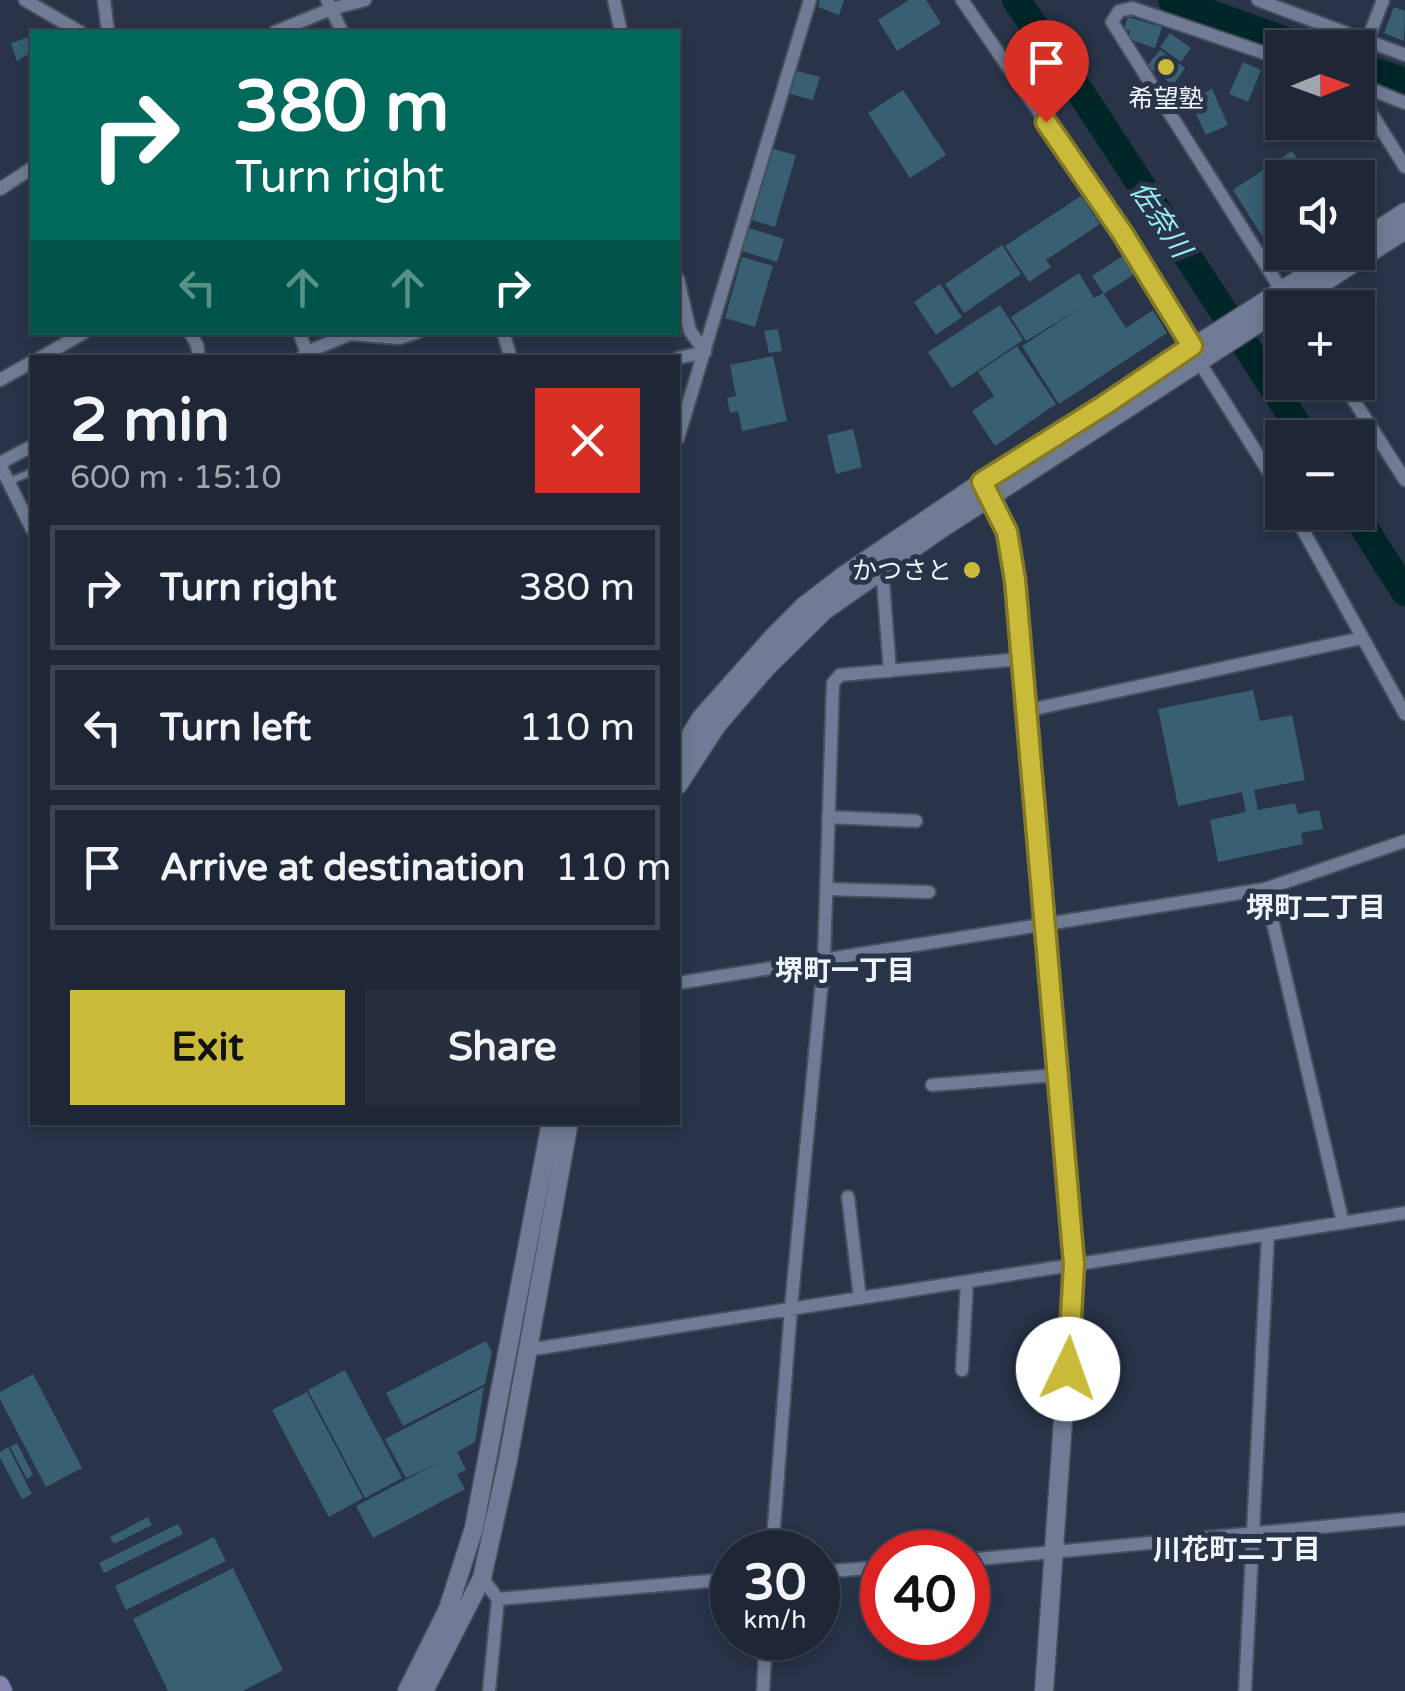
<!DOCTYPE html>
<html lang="en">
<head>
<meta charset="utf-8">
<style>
	:root { --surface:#1f2737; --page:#272f3f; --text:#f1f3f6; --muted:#a1a5ad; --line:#3c4452; --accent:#c9ba3a }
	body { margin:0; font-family:"Varela Round","Noto Sans JP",sans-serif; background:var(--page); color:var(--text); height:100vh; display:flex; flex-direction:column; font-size:38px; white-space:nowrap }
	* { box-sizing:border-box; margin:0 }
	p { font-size:32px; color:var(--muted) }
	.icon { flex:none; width:55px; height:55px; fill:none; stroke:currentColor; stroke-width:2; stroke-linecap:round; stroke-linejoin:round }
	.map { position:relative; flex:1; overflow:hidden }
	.panel { position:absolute; left:30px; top:355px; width:650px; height:770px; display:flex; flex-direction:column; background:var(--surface); border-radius:0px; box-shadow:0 5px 15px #0003,0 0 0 2px var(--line) }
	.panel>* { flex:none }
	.hud { position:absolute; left:30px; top:30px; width:650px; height:305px; border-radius:0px; box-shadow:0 5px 15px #0003,0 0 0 2px var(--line); background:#00695c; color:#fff; overflow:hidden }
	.needle { width:65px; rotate:89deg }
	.controls { position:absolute; left:1265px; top:30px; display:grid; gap:20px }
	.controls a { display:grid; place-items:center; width:110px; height:110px; border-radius:0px; background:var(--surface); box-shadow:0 5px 15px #0003,0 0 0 2px var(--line); font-size:50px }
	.speed { position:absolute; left:710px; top:1530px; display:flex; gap:20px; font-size:50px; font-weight:700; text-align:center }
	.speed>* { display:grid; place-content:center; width:130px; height:130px; border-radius:50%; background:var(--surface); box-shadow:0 5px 15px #0003,0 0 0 2px var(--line); line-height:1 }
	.speed small { font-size:25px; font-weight:400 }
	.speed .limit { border:15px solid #d22; background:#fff; color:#111 }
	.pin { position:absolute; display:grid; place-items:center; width:85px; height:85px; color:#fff; margin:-102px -42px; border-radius:50% 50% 50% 0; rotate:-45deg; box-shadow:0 0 10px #0007 }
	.pin .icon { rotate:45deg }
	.me { position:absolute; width:110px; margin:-55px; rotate:3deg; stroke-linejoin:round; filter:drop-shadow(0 0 8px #0008) }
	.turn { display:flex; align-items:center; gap:35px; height:210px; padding:0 40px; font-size:45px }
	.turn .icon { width:130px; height:130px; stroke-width:2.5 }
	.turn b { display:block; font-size:70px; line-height:85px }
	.lanes { display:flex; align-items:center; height:95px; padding:0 40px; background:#0003; justify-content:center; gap:50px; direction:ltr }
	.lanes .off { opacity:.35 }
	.round { display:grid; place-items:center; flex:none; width:105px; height:105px; border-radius:0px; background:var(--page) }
	.headline { display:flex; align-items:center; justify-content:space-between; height:170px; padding:0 40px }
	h1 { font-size:60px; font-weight:700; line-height:75px }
	.action { display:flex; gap:20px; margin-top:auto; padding:20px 40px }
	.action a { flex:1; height:115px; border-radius:0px; background:var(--accent); color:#111; font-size:40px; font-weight:700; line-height:115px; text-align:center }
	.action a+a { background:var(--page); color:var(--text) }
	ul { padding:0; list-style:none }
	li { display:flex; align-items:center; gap:30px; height:125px; margin:0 20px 15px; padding:0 20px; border:5px solid var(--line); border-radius:0px }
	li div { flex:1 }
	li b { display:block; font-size:38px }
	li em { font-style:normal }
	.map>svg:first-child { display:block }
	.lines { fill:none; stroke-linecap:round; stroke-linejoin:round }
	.river { stroke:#002627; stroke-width:28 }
	.building { fill:#385f72 }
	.service-casing { stroke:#474f5f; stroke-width:10 }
	.minor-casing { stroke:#474f5f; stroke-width:16 }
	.tertiary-casing { stroke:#474f5f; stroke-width:21 }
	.secondary-casing { stroke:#474f5f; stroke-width:21 }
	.service { stroke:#707c95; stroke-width:6 }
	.minor { stroke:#707c95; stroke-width:12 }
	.tertiary { stroke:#707c95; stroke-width:18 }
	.secondary { stroke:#8383b2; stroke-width:18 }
	.route-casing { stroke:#837926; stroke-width:25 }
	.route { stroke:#c9ba3a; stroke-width:18 }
	.poi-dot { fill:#c9ba3a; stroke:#293449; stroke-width:4 }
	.labels { text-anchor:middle; stroke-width:10; stroke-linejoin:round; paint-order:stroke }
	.poi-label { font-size:25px; fill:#f0f4fc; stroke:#293449 }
	.water-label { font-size:28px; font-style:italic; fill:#97eef1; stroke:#293449 }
	.neighbourhood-label { font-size:28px; font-weight:bold; fill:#f0f4fc; stroke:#293449 }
</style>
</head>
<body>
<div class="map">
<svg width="1405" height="1691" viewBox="0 0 1405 1691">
	<rect width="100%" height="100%" fill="#293449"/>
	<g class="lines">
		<!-- river -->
		<path class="river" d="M1016,0L1079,90L1306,438
			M1172,0L1306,48
			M1358,66L1405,82
			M1354,512L1405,592"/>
	</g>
	<!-- building -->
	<path class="building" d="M820,0H844L839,15L818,7Z
		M909,0H926L941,23L897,51L878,20Z
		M1394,7L1405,11L1404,41L1384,33Z
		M1128,17L1162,27L1155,48L1128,39L1130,31L1124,29Z
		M1170,33L1191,48L1181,62L1160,47Z
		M32,36V52L17,61L11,43Z
		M1160,50L1185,68L1173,85L1147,66Z
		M1243,62L1261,70L1248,102L1229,94Z
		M797,71L820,77L813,100L790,94Z
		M1212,89L1228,125L1206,135L1189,100Z
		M903,90L946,155L910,178L868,113Z
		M773,149L796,155L775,227L752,220Z
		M1292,151L1309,178H1282V252H1308L1283,269L1233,190Z
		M1081,196L1100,224L1046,260L1051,267L1029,282L1005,246Z
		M749,228L784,239L777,262L742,251Z
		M1002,245L1021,274L964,313L945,284Z
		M1124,255L1136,273L1104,294L1092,276Z
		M742,257L773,266L755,327L725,318Z
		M1079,273L1094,298L1103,293L1126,328L1153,310L1167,333L1059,404L1022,346L1079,309L1026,341L1011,317Z
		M940,284L962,317L936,335L914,302Z
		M1000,305L1023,340L952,388L928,352Z
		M778,329L782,351L769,353L764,331Z
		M1017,346L1056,404L995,446L972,411L994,396L978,372Z
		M773,356L787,421L742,431L738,411L730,413L727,398L736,396L730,365Z
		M853,429L862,467L836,474L827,435Z
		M1253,690L1260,721L1292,715L1305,780L1254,790L1258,810L1295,803L1298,814L1319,810L1323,829L1301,833L1303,844L1218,862L1210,820L1246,812L1242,792L1178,806L1158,709Z
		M486,1341L492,1352L485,1384L403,1426L386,1393Z
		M345,1370L402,1478L365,1498L308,1390Z
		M33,1374L82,1468L46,1487L0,1399V1392Z
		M484,1387L475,1442L457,1452L466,1470L457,1474L465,1489L373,1538L356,1506L439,1462L406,1478L385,1439Z
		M307,1392L363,1498L329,1517L272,1410Z
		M17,1443L33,1475L27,1479L10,1447Z
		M8,1447L32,1494L22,1499L0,1458V1452Z
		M148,1517L152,1525L114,1544L110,1537Z
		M178,1524L183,1534L104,1573L99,1563Z
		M214,1537L226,1561L126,1610L115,1586Z
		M233,1568L283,1670L243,1691H168L133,1619Z"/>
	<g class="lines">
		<!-- service casing -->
		<g class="service-casing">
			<path id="service" d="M10,481L32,472"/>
		</g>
		<!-- minor casing -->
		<g class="minor-casing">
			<path id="minor" d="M25,0L80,32
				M104,0L108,32
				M327,0L342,32
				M614,0L621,32
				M962,0L1123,234L1192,346
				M1258,0L1405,55
				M275,32L331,9L365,0
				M1358,65L1383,0
				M1358,84L1405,103
				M1358,92L1405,167
				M0,189L32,168
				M678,279L690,331L705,352
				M1282,291L1112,22L1119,11L1132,8L1282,59
				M190,332L197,345L199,358
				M299,332L309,358
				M503,332L511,358
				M40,358L85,332
				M301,358L307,352L350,334L399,338L418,332
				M678,358L705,352
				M1200,363L1282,493
				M0,380L32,362
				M1342,382L1405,480
				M678,438L810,0
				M0,463L32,446
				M0,465L32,529
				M1293,512L1405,714
				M882,569L890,671
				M1025,711L1362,638
				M828,817L916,821
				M827,889L929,892
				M1265,889L1343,1223
				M678,983L1265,889L1405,841
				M932,1085L1057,1075
				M848,1197L860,1298
				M527,1350L1405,1213
				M962,1370L967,1282
				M772,1552L791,1308L824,959L833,683L840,675L1021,659
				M968,1560L1405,1519
				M818,1572L882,1567
				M482,1578L498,1599L489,1691
				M498,1599L732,1579
				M763,1691L766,1638
				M1245,1691L1268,1234"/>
		</g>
		<!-- tertiary casing -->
		<g class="tertiary-casing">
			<path id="tertiary" d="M1358,243L1405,212
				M1284,308L1405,230
				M982,482L1007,532L1015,580L1074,1264L1044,1691
				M678,755L701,718L772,638L804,606L843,576L982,482L1342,252
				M678,785L717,725L767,667L824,611L941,529L1282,308
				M407,1691L448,1609L474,1528L551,1122
				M424,1691L482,1578L508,1460L569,1122"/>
		</g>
		<!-- secondary casing -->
		<g class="secondary-casing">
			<path id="secondary" d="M0,1685L3,1691"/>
		</g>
		<!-- service -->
		<use href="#service" class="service"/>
		<!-- minor -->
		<use href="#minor" class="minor"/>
		<!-- tertiary -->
		<use href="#tertiary" class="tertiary"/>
		<!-- secondary -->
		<use href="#secondary" class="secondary"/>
	</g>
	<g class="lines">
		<!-- route casing -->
		<g class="route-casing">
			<path id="route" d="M1046,122L1123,234L1192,346L1103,406L982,482L1007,532L1015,580L1074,1264L1068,1369"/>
		</g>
		<!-- route -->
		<use href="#route" class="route"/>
	</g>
	<!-- markers -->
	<g class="poi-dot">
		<circle cx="1166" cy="67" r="10"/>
		<circle cx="972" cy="570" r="10"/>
	</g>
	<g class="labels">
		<!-- poi labels -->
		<g class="poi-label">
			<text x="1166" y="107">希望塾</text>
			<text x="952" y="579" text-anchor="end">かつさと</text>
		</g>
		<!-- water labels -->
		<g class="water-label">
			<text transform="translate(1161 219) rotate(56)" y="10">佐奈川</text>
		</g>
		<!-- neighbourhood labels -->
		<g class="neighbourhood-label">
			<text x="1316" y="917">堺町二丁目</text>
			<text x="845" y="980">堺町一丁目</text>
			<text x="1237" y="1559">川花町二丁目</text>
		</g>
	</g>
</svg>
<div class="controls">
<a><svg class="needle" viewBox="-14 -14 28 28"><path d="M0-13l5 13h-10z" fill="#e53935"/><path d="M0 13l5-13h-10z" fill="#a1a5ad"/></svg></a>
<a><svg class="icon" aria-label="sound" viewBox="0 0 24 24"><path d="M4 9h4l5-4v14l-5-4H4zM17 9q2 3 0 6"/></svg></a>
<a>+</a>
<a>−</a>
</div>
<div class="speed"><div>30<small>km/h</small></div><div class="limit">40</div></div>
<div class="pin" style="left:1046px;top:122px;background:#d93025"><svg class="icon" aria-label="arrive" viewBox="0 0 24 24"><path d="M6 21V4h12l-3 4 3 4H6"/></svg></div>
<svg class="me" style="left:1068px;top:1369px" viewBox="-20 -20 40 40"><circle r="19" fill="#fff"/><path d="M0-13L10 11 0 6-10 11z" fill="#c9ba3a"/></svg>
<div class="hud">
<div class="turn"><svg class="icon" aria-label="right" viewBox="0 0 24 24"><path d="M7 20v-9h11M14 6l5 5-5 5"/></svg><div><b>380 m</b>Turn right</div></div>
<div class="lanes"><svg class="icon off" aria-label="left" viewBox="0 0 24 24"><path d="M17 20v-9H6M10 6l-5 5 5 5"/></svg><svg class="icon off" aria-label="ahead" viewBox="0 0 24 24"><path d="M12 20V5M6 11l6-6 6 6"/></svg><svg class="icon off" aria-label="ahead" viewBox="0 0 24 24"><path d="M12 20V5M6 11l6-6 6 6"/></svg><svg class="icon" aria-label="right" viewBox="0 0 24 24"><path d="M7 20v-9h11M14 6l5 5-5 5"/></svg></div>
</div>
<section class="panel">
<div class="headline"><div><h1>2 min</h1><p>600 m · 15:10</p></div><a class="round" style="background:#d93025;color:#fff"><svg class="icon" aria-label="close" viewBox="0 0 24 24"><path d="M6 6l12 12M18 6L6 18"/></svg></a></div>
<ul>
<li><svg class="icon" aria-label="right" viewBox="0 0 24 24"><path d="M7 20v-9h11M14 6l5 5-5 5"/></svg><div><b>Turn right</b></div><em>380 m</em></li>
<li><svg class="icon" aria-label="left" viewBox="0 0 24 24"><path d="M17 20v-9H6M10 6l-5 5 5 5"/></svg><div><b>Turn left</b></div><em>110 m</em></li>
<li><svg class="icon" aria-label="arrive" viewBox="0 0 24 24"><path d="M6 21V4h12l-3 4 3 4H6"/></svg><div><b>Arrive at destination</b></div><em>110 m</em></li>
</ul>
<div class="action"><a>Exit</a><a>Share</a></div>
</section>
</div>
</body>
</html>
